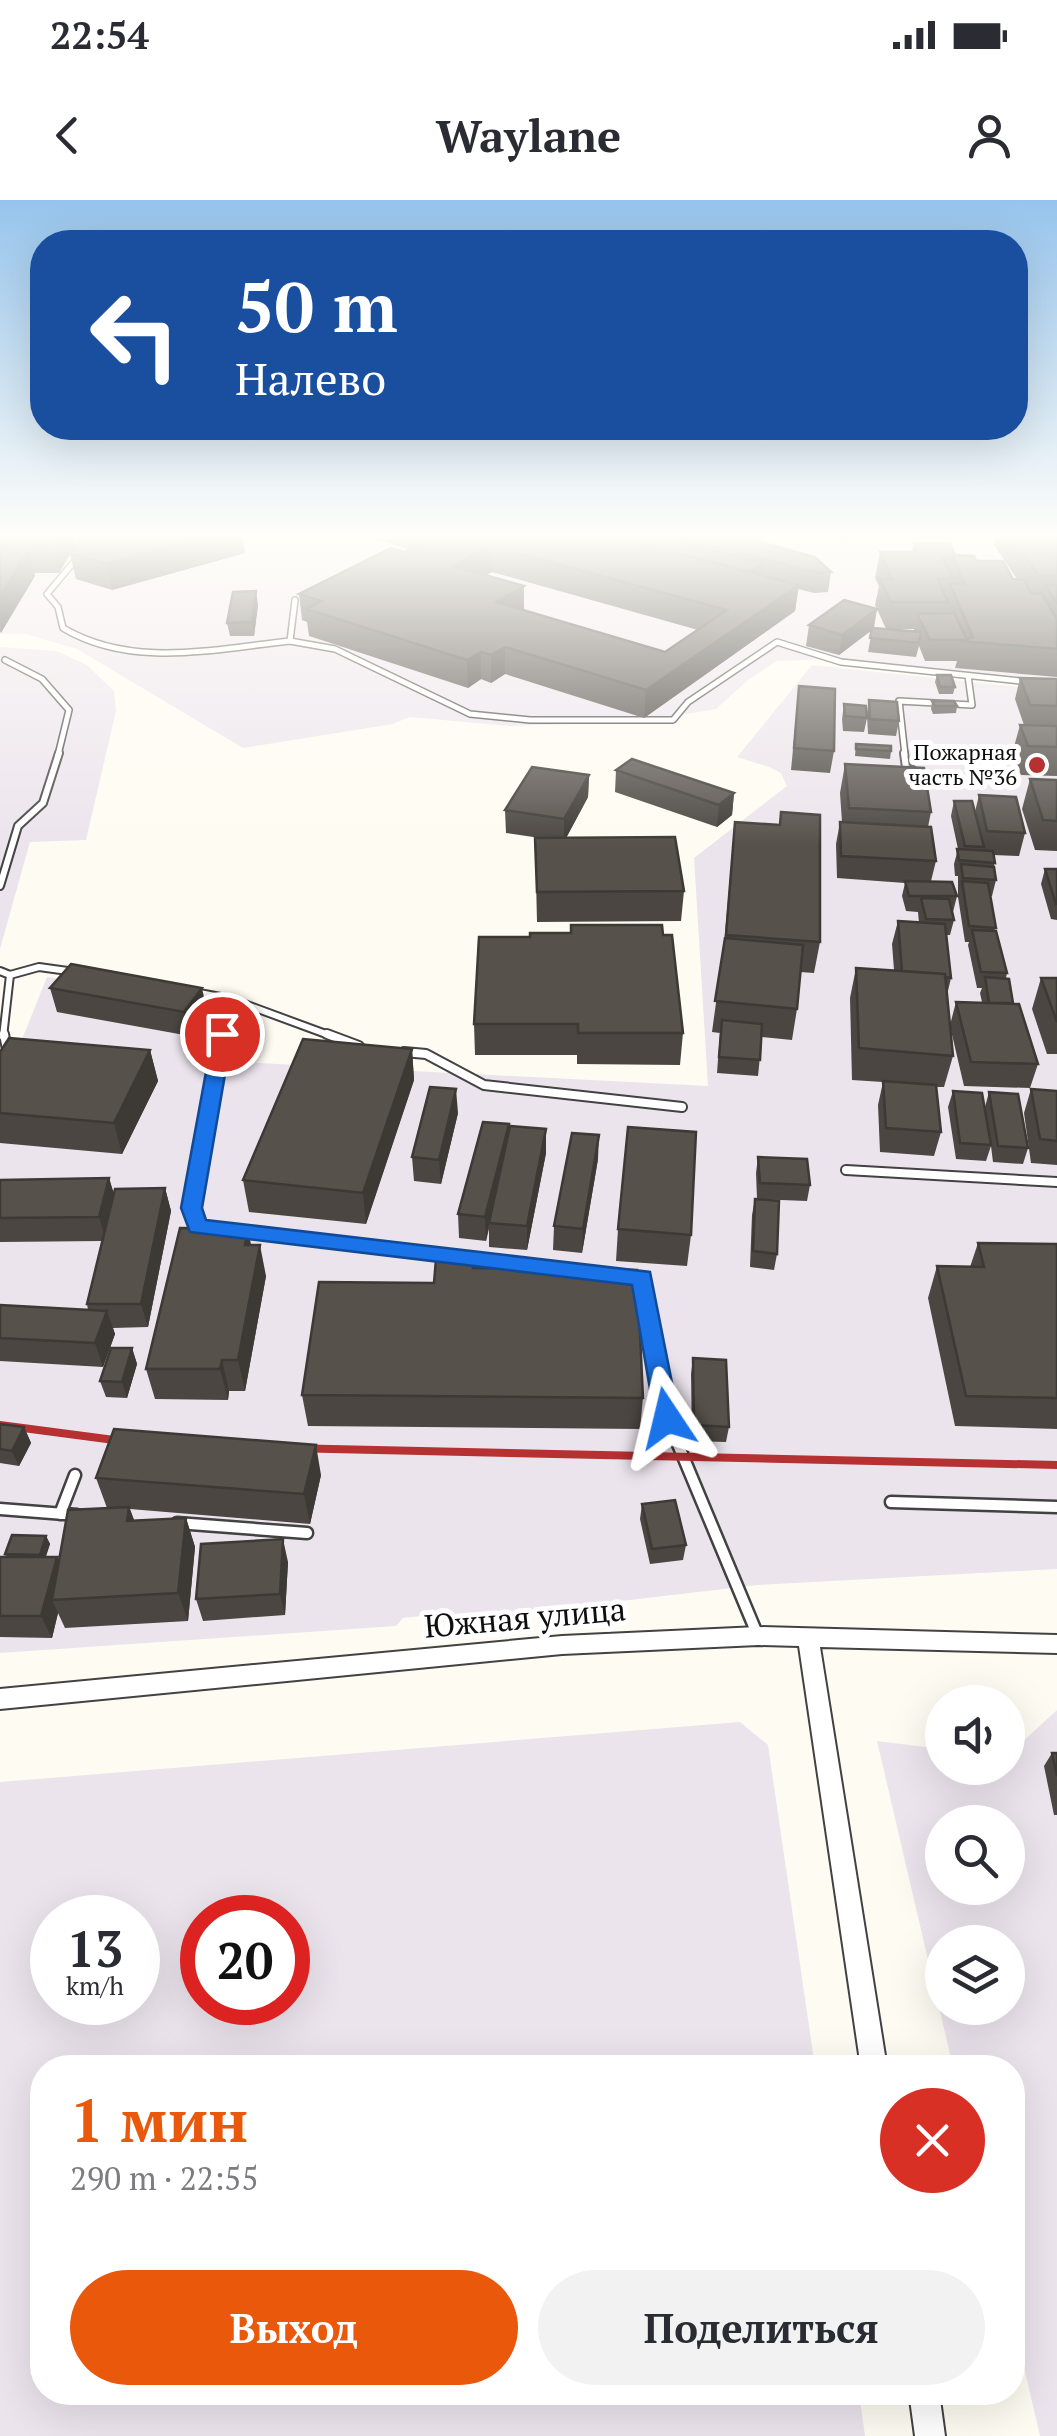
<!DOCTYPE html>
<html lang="ru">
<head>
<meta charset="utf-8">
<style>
	:root { --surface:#fff; --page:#f2f2f3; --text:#2b2b33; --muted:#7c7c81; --accent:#ea580c }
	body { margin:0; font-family:"PT Serif",serif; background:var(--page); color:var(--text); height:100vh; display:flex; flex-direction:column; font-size:38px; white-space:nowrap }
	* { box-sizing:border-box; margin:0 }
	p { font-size:32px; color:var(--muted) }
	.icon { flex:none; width:55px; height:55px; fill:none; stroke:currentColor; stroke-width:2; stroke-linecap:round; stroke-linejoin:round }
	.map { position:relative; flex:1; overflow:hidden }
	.details { position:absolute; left:30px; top:1855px; width:995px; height:350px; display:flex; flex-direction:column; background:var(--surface); border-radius:40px; box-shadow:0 10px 40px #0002 }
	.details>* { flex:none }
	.banner { position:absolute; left:30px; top:30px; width:998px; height:210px; border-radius:40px; box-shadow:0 10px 40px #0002; background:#1a4fa0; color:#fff; overflow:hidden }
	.controls { position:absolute; left:925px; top:1485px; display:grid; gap:20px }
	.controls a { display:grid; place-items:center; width:100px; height:100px; border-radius:50%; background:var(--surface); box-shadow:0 10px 40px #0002; font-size:50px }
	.speed { position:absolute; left:30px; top:1695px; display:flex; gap:20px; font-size:50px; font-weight:700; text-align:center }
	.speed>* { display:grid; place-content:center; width:130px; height:130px; border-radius:50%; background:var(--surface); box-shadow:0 10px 40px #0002; line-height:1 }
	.speed small { font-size:25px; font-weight:400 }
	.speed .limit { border:15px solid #d22; background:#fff; color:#111 }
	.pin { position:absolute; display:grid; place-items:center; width:85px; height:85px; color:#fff; margin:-42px; border:5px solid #fff; border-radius:50%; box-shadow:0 2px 10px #0007 }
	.me { position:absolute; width:110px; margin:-55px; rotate:350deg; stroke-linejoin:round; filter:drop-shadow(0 0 8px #0008) }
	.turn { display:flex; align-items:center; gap:35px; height:210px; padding:0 40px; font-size:45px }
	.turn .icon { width:130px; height:130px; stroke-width:2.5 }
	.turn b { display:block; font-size:70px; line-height:85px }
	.round { display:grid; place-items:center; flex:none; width:105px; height:105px; border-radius:52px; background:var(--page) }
	.overview { display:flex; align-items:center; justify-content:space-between; height:170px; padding:0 40px }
	h1 { font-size:60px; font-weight:600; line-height:75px; color:var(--accent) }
	.cta { display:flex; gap:20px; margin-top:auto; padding:20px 40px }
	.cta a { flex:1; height:115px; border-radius:60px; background:var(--accent); color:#fff; font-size:40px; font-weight:600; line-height:115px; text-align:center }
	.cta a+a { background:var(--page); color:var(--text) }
	.status { display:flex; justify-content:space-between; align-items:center; height:70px; padding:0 50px; background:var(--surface); direction:ltr }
	.status svg { height:28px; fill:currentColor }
	header { display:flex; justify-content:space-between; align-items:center; height:130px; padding:0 40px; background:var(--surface); font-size:45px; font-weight:600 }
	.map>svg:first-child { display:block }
	.industrial { fill:#ece4ed; fill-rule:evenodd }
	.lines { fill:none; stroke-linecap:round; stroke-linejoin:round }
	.service-far3-casing { stroke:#424242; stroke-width:8 }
	.service-far2-casing { stroke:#424242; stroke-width:10 }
	.service-far1-casing { stroke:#424242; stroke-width:12 }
	.service-casing { stroke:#424242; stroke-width:15 }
	.minor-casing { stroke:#424242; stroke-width:4 }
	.service-far3 { stroke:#fff; stroke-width:5 }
	.service-far2 { stroke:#fff; stroke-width:6 }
	.service-far1 { stroke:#fff; stroke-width:8 }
	.service { stroke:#fff; stroke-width:10 }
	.minor { fill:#fff; fill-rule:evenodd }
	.rail { stroke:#b53132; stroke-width:8 }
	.wall { fill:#4b4641; fill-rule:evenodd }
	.shaded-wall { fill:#3d3935 }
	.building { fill:#57514c; stroke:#3d3935; stroke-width:2.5; fill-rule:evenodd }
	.route { fill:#1a73e8; stroke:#114b97; stroke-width:2.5 }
	.poi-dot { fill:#b53132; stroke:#fff; stroke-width:4 }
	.labels { text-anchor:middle; stroke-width:10; stroke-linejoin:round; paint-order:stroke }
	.far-poi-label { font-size:22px; fill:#0f0f0f; stroke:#fff; text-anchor:end }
	.near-street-label { font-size:32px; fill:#0f0f0f; stroke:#fff }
</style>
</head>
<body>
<div class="status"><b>22:54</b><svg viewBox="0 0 49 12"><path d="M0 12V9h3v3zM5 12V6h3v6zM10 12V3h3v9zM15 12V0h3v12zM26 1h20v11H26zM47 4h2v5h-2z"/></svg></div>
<header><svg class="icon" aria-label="back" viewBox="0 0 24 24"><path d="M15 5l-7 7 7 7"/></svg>Waylane<svg class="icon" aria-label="person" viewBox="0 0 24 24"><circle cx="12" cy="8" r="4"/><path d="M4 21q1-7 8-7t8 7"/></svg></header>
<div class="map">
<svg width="1057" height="2236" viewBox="0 0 1057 2236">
	<rect width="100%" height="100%" fill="#fefcf2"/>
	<!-- industrial -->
	<path class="industrial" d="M0,333H1057V482L834,459L777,461L748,480L716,509L646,521L511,526L409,517L393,524L243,548L77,449L26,434H0Z
		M0,447L57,451L87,465L114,491L116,511L86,640L30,642L0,749Z
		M812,465L1057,491V1369L758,1385L441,1422L431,1415L403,1418L396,1426L0,1453V894L47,777L214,807L217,815L253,824L238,862L708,886L694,658L787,586L781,573L769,567L737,557Z
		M1057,1510V2236H1040L1013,2120L1012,1868L953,1867L877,1541L942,1549V1568H1008V1545L1020,1544ZM942,1622H1008V1688H942ZM942,1742H1008V1808H942Z
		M740,1522L768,1545L815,1867L42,1868V2192L859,2193L865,2236H0V1582ZM52,1718H138V1802H52ZM202,1718H288V1802H202Z"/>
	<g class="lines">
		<!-- service-far3 casing -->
		<g class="service-far3-casing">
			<path id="service-far3" d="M78,357L47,394L58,407L63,428C132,469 214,449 290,441
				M295,400L290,441L335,449L470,514L530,520H673L688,502L777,442L841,462L1029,482
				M5,460L42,479L69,510L58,555
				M905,555L899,501L972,505L968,476"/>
		</g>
		<!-- service-far2 casing -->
		<g class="service-far2-casing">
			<path id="service-far2" d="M904,553L906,568L913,570
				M0,686L18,626L43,603L59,553
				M0,771L10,775L39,767L75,772
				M194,792L231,799L334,837
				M3,837L10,775"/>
		</g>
		<!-- service-far1 casing -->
		<g class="service-far1-casing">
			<path id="service-far1" d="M327,834L359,846
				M404,852L426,854L484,885L682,907
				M0,875L9,860L4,834
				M846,970L1057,982
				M221,1029L197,1027L192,1008L222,835
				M241,1032L578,1070
				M628,1076L642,1078L663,1196"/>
		</g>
		<!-- service casing -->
		<g class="service-casing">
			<path id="service" d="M663,1193L667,1218L758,1436
				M891,1302L1057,1307
				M0,1309L77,1315
				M60,1314L75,1275
				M177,1323L307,1333"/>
		</g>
		<!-- minor casing -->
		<g class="minor-casing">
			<path id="minor" d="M758,1427L1057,1435V1453L820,1447L887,1868H861L799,1446L758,1445L562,1454L0,1509V1489L562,1436Z
				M909,2192H939L945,2236H915Z"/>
		</g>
		<!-- service-far3 -->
		<use href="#service-far3" class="service-far3"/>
		<!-- service-far2 -->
		<use href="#service-far2" class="service-far2"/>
		<!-- service-far1 -->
		<use href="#service-far1" class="service-far1"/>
		<!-- service -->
		<use href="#service" class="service"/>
		<!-- minor -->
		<use href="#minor" class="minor"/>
		<!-- rail -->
		<path class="rail" d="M0,1225L137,1243
			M287,1248L1057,1265"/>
	</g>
	<!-- wall -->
	<path class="wall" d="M0,333H79L74,341L75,346L83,333H242L245,353L112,390L76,379L70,354L59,373H34L35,376L0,433Z
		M354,333H751L749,339L831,372L828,392L814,393L798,389L795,411L644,518L505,474L491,483L481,479L468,488L309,436L307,422L302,420L299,394L410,349ZM492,372L698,430L665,452L524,411V386L485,375Z
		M820,333H856L846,340Z
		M996,333H1057V477L955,468L957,461H925L919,446L916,457L868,452L872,430L839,455L806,446L809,425L877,409L875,405L879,386L875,378L880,352H912L914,343L976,361L1013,379H1017L994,345ZM877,409L886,429H914V432L874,428Z
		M258,405L254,436H230L227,423Z
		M937,475L955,487L953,494H939L935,482Z
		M1020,478L1057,479V576L1021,575L1012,554L1020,525H1024L1015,499Z
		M799,486L834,551L830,573L791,570Z
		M869,500L899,521L896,536L868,534L867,515Z
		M932,501L957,506L956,513L933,514L931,509Z
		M844,504L867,518L864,532L843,531L842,519Z
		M856,544L891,551L890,559L855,556Z
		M845,564L931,612L928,627L936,661L931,681L957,696L953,712L954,720L950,735H946L951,778L947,795L950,825L956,802H982L980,793L982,788H977L968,745L969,742H965L958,697V676H955L954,664L958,649L951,616L954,601L975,612L979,595L1025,633L1019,656L993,655L996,680L992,696H991L995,731L1007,773L1006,778L1013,803L1038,864L1030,888L964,886L950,826L953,856L944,887H936L941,932L934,956L880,952L878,905L883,882L852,880L850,798L856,768L894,770L892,744L898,721L919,723L918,712L906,711L902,696L905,683L837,678L836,644L840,622H842L840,593Z
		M616,570L734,593L732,615L717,627L615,592Z
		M589,575L588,597L566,638L684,691L681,721L537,722L535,638H540L506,633L505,610Z
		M1030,579L1057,580V651L1035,650L1022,609Z
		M781,612L820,742L814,773L800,772L797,809L792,840L762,837L758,876L717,873L720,833L712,832L724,744L735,622L779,625Z
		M1045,669H1057V720L1051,719L1041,684Z
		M479,737L683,833L680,865L577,864V855H475L474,824Z
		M1041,778H1057V854H1047L1032,809Z
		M50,788L207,811L190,836L57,812Z
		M412,849L414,880L366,1024L249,1012L243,980Z
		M150,850L158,881L122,954L0,943V852Z
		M1031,889L1057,891V965L1031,963L1024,913Z
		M953,891L985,907L989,892L1028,948L1023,964L993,962L991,946L986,961L956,959L948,907Z
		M458,913L441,984L414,981L412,957Z
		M509,932L546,953L527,1050L489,1047V1029L486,1041L459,1038L458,1014Z
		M758,957L810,985L807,1001L757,999L756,973Z
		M598,959L582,1053L553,1050L554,1026Z
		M109,978L114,994L165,988L171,1011L148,1127L113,1128L115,1134L103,1167L0,1161V1105L88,1110L87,1104L102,1041L0,1042V980Z
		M755,999L777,1054L774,1070L750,1067L752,1015Z
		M618,1029L691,1035L687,1066L616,1061Z
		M978,1043L1057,1044V1229L955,1226L928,1098L937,1066L970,1067Z
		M251,1045L266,1076L245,1191H229L228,1200L155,1199L146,1169Z
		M474,1068L643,1198L640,1229L308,1226L302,1195L434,1083Z
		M132,1148L137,1164L127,1198L106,1197L100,1181Z
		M693,1158L729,1227L726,1242L692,1241L691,1174Z
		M0,1224L24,1227L31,1243L19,1266L0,1263Z
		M321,1275L310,1324L130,1309L134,1320L186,1318L195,1347L188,1421L65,1428L58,1413L52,1438L0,1437V1357H6L5,1354L46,1336L50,1344L45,1357H57L59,1361L107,1308L96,1278Z
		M642,1304L686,1345L683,1360L650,1364L640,1319Z
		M288,1362L285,1415L203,1421L196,1399Z
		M1052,1553H1057V1615H1054L1044,1566Z"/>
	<!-- shaded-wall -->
	<path class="shaded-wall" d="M61,333H72L75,346L59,373L53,347Z
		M220,333H242L245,353L112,390L106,364Z
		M623,333H642L622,355Z
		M491,346L492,372L454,392L453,366Z
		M29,350L35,376L1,433L0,396Z
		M762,363L760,383L747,375Z
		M799,385L795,411L644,518L646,490Z
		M524,386V413L496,402Z
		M256,391L258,405L254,436L252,422Z
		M877,409L873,429L839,455L842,435Z
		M505,447V474L491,483V455Z
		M481,452V479L468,488L467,460Z
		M589,575L588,597L564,642V619Z
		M734,593L732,615L717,627L719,605Z
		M202,788L207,811L190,836L184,812Z
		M412,849L414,880L366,1024L363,993Z
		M150,850L158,881L122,954L114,923Z
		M456,889L458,913L441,984L439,960Z
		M509,924V948L489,1023L486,1041L485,1017Z
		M546,929V953L527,1050V1026Z
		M599,935L598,959L582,1053L583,1029Z
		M109,978L116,1002L106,1040L99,1017Z
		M165,988L171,1011L148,1127L141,1104Z
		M248,1029L254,1060L245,1045Z
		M260,1045L266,1076L245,1191L238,1160Z
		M107,1111L115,1134L103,1167L95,1143Z
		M132,1148L137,1164L127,1198L122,1182Z
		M222,1160L229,1191L228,1200L220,1169Z
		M24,1227L31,1243L19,1266L12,1251Z
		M316,1245L321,1275L310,1324L304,1294Z
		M129,1307L140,1336L127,1321Z
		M186,1318L195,1347L188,1421L178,1393Z
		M46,1336L50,1344L44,1363L40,1355Z
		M283,1339L288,1362L285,1415L280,1394Z
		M57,1357L67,1379L52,1400L58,1413L52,1438L41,1416Z"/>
	<!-- building -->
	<path class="building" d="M0,333H61L53,347H0Z
		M83,333H220L106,364L70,353Z
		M442,333H598L799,385L646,490L505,447L491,455L481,452L467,460L306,409L322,401L299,394L391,348L404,352ZM491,346L727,410L665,452L496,402L524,386L453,366Z
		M639,333H644L762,363L750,372L626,340Z
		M665,333H744L742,337L815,357L831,372L817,373Z
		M1009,333H1057V375L1039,376Z
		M914,343H950L955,355H952L951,359H943L939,352H918Z
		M0,350H29L0,396Z
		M880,352H939L953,378H937L948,402H891L880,379H892Z
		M952,355L974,356L976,361H1003L1013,379L1024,380L1031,393L1042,394L1057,419V449L961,441L973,437L950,384H965Z
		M1045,385H1057V403Z
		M256,391L252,422L227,423L233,392Z
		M844,400L877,409L842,435L809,425Z
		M954,413L967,440H930L917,414Z
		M872,428L921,432L919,443L870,438Z
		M937,475H951L955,487H940Z
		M1020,478L1057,479V506L1030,505Z
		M799,486L835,489L834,551L794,548Z
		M869,500L897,502L899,521L870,519Z
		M932,501H954L957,506H935Z
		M844,504L866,506L867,518L845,516Z
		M1020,525L1057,526V547L1028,546Z
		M856,544L891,546V551L856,549Z
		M632,559L734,593L719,605L616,570Z
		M845,564L924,568L931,612L849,608Z
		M532,567L589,575L564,619L505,610Z
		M1030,579L1057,580V621L1043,620Z
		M979,595L1016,597L1025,633L987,631Z
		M954,601H972L984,647L965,646Z
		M781,612L820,615V742L726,735L735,622L780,625Z
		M840,622L931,627L936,661L841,656Z
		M675,637L684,691L537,692L535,638Z
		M957,649L993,651L995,663L959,660Z
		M961,664L994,667L996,680L963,678Z
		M1045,669H1057V704H1056Z
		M905,681L952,682L957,696H909Z
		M962,681L988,683L996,728L969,726Z
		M921,698L949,699L954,720L926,719Z
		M898,721L945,724L951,778L945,777V774L902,771Z
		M571,725H662L663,735H672L683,833H578V824H474L479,737H530V733H571Z
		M972,730L996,731L1007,773L981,772Z
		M725,738L803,745L797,809L715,801Z
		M71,764L202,788L184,812L50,788Z
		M856,768L945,774L953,856L859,848Z
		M985,777L1009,779L1013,803H989Z
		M1041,778H1057V822Z
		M956,802L1019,804L1038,864L971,862Z
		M722,820L762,824L760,860L719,857Z
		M9,838L150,850L114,923L0,913V852Z
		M303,839L412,849L363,993L243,980Z
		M883,881L936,885L941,932L886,928Z
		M430,887L456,889L439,960L412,957Z
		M1031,889L1057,891V941L1040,939Z
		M953,891L982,893L991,945L960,943Z
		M989,892L1018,894L1028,948L998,946Z
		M483,922L509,924L485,1017L458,1014Z
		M510,926L546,929L527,1026L489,1023Z
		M628,927L696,932L691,1035L618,1029Z
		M572,933L599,935L583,1029L554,1026Z
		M758,957L807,959L810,985L760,983Z
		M109,978L99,1017L0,1018V980Z
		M165,988L141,1104H87L115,989Z
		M755,999L779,1001L777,1054L753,1051Z
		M180,1028L248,1029L245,1045H260L238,1160H222L220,1169H146Z
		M978,1043L1057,1044V1198L966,1196L937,1066L984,1067Z
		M436,1059L474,1060L473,1068L637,1070L643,1198L302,1195L319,1082L434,1083Z
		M0,1105L107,1111L95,1143L0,1138Z
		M111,1148H132L122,1182L100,1181Z
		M693,1158L726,1160L729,1227L694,1225Z
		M0,1224L24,1227L12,1251L0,1249Z
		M114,1229L316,1245L304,1294L96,1278Z
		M675,1300L686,1345L652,1349L642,1304Z
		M129,1307L127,1321L186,1318L178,1393L52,1400L68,1310Z
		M12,1335L46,1336L40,1355L5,1354Z
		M283,1339L280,1394L196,1399L201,1344Z
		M0,1357H57L41,1416H0Z
		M1052,1553H1057V1576Z"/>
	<!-- sky -->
	<linearGradient id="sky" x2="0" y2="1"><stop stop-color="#96c4ec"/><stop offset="0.52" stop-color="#fffef9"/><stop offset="1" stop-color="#fffef9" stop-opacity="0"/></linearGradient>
	<rect width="1057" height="646" fill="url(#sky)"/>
	<!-- route -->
	<path class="route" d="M222,829L232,834L202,1008L206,1020L650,1072L679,1218L676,1225H658L655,1218L632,1085L190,1032L181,1008L213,834Z"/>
	<!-- markers -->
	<circle class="poi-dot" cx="1037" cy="565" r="10"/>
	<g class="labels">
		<!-- far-poi labels -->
		<g class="far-poi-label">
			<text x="1017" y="560">Пожарная<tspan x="1017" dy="25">часть №36</tspan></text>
		</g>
		<!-- near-street labels -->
		<g class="near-street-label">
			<text transform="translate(525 1418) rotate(-5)" y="11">Южная улица</text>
		</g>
	</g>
</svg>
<div class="controls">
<a><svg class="icon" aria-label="sound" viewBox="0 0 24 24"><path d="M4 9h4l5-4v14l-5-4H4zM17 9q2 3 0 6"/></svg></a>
<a><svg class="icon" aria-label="search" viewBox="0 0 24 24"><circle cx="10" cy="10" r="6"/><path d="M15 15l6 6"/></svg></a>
<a><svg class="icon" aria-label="layers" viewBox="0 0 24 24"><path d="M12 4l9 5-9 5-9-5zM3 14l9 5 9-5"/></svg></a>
</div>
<div class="speed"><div>13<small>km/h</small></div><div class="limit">20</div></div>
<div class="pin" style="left:222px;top:834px;background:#d93025"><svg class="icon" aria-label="arrive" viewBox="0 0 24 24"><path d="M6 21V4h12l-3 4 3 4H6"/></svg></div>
<svg class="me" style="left:667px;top:1218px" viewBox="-20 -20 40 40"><path d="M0-17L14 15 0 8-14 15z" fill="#1a73e8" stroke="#fff" stroke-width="4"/></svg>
<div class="banner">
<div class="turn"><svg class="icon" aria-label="left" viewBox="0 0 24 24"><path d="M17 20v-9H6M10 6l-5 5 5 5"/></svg><div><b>50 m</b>Налево</div></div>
</div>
<section class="details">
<div class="overview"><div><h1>1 мин</h1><p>290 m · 22:55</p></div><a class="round" style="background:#d93025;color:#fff"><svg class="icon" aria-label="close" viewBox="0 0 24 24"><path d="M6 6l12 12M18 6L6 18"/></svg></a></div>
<div class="cta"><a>Выход</a><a>Поделиться</a></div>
</section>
</div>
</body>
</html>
